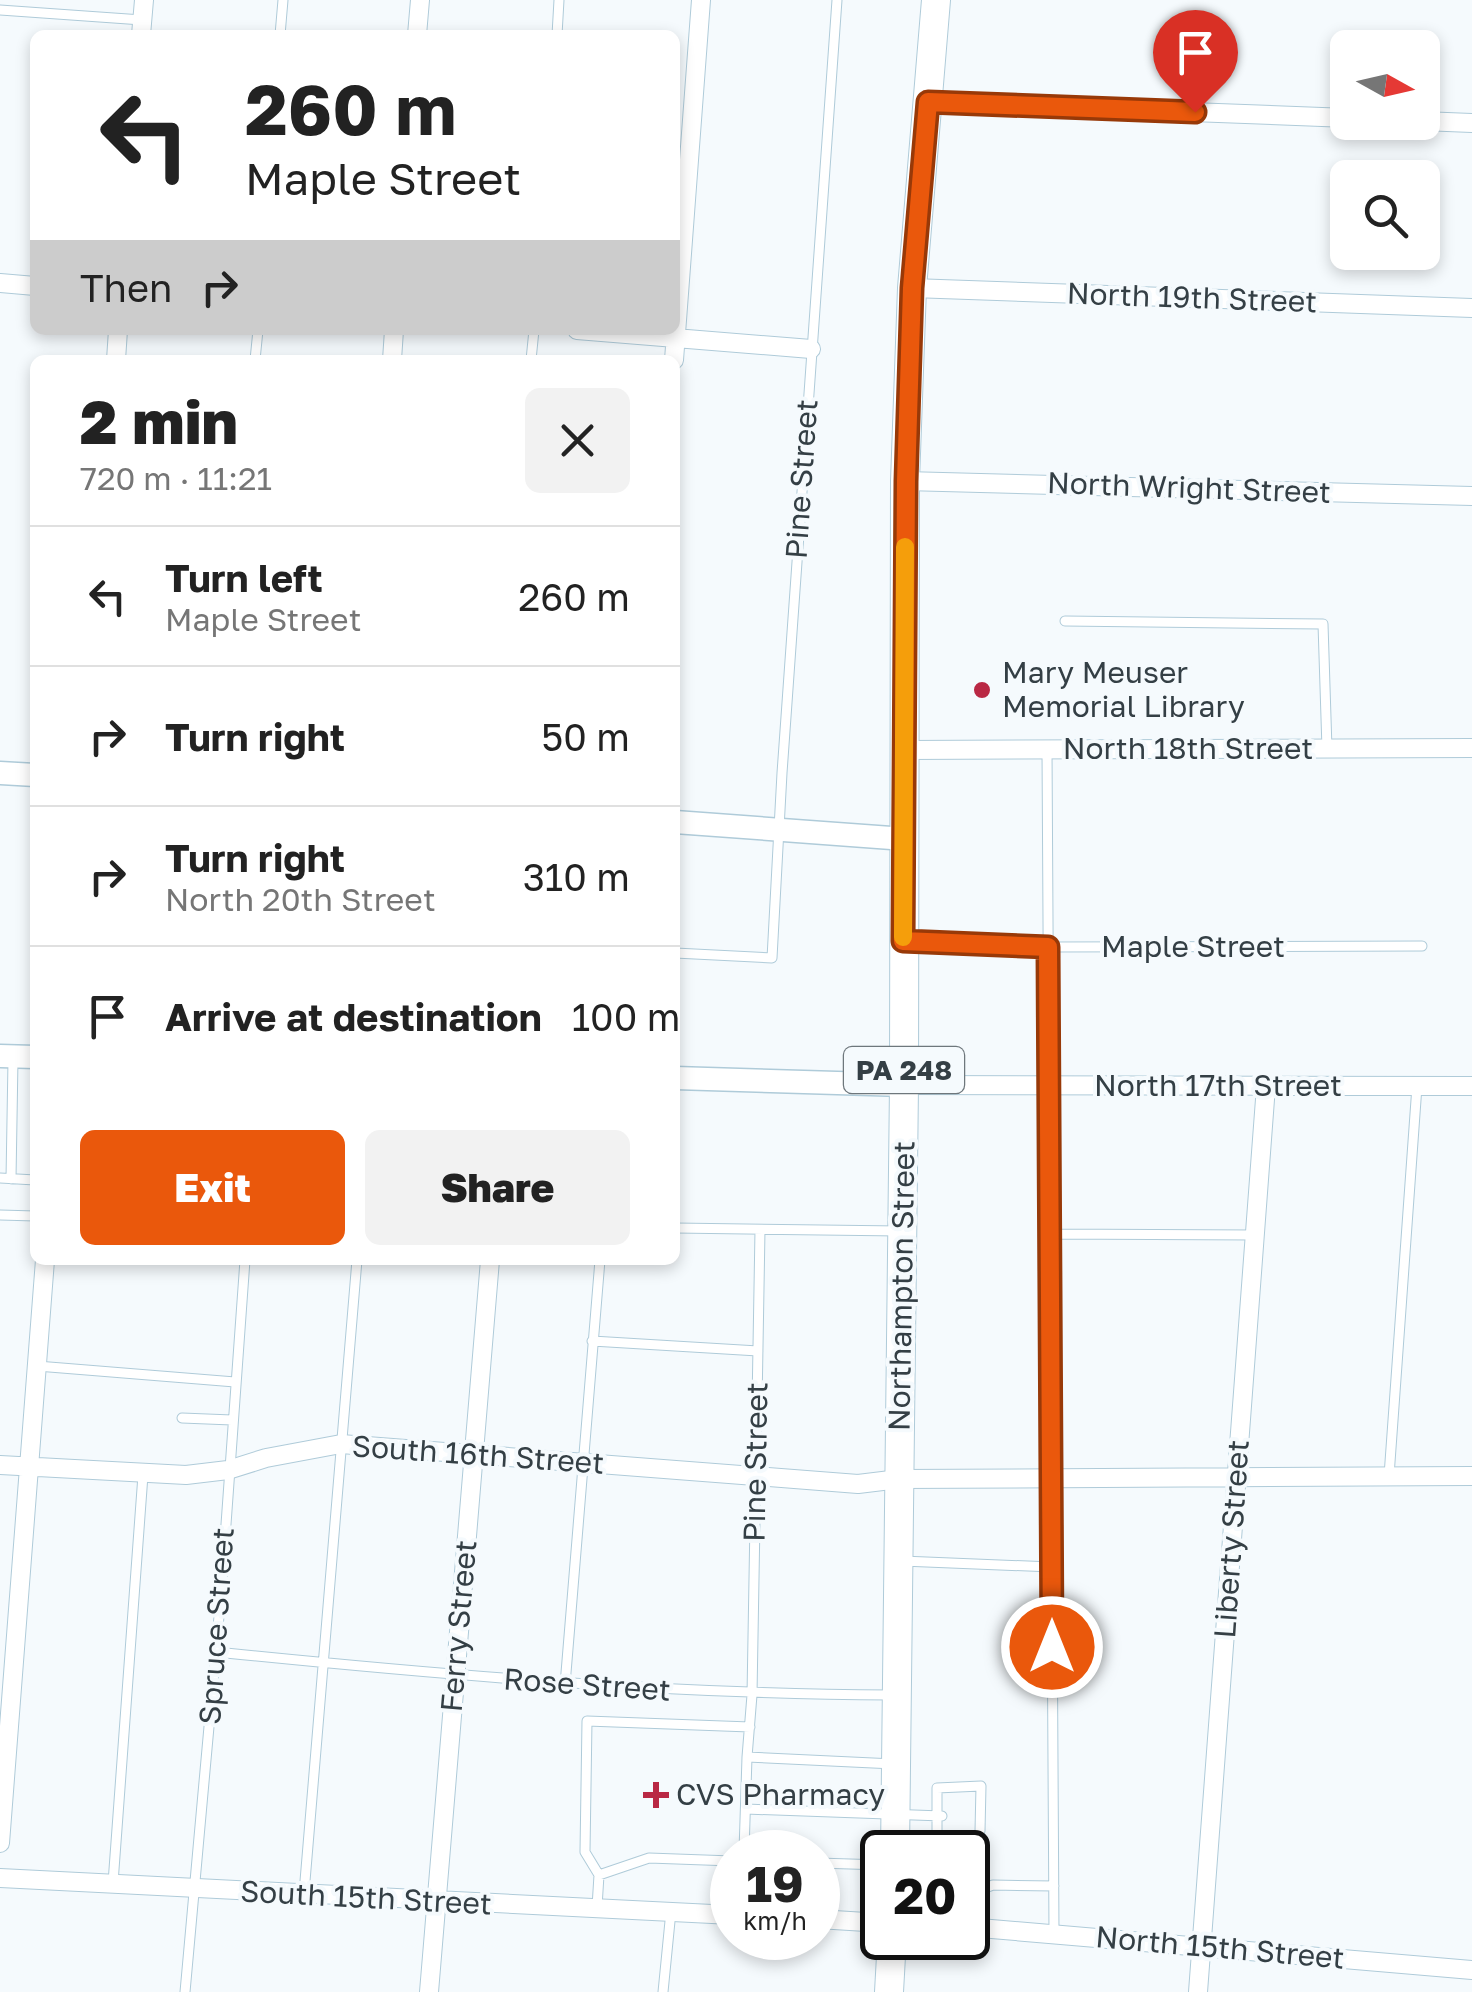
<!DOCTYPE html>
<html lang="en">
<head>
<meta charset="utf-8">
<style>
	:root { --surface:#fff; --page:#f2f2f2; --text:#222; --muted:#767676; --line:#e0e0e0; --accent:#ea580c }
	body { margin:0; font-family:"Golos Text",sans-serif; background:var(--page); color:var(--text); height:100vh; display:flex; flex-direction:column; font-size:38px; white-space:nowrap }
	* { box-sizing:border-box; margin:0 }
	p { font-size:32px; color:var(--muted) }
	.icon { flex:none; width:55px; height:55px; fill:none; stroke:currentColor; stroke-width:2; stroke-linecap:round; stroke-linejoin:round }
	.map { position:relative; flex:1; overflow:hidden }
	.details { position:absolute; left:30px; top:355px; width:650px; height:910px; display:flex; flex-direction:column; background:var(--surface); border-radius:15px; box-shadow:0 5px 15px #0003 }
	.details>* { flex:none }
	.guide { position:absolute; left:30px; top:30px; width:650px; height:305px; border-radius:15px; box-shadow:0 5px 15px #0003; background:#fff; color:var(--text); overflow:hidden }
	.needle { width:65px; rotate:98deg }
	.fabs { position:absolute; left:1330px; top:30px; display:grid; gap:20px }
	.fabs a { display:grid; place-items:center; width:110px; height:110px; border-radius:15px; background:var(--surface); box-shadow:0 5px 15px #0003; font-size:50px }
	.speed { position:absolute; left:710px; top:1830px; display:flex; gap:20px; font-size:50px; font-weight:700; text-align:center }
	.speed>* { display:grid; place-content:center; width:130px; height:130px; border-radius:50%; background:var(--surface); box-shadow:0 5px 15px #0003; line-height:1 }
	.speed small { font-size:25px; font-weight:400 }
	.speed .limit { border:5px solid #111; border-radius:15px; background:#fff; color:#111 }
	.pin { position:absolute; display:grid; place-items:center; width:85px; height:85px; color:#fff; margin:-102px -42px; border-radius:50% 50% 50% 0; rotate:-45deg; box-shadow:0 0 10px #0007 }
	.pin .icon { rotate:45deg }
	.me { position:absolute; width:110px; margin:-55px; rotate:0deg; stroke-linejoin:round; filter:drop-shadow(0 0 8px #0008) }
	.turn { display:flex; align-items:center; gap:35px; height:210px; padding:0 50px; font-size:45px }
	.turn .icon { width:130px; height:130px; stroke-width:2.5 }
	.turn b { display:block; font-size:70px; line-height:85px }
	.then { display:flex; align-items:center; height:95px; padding:0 50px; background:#0003; gap:20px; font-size:38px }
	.round { display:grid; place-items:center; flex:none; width:105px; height:105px; border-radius:15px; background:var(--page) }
	.overview { display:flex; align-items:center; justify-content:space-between; height:170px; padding:0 50px }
	h1 { font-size:60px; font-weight:800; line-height:75px }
	.action { display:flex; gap:20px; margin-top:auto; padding:20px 50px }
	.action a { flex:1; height:115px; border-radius:15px; background:var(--accent); color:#fff; font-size:40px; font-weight:800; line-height:115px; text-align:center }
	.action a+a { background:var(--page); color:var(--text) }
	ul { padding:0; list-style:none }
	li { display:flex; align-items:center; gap:30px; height:140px; padding:0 50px; border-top:2px solid var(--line) }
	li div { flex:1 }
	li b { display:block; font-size:38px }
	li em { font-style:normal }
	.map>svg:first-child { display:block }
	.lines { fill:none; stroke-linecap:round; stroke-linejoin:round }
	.lane-casing { stroke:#afcbd9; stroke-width:11 }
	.street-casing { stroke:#afcbd9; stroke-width:20 }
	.secondary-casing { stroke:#afcbd9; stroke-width:25 }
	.primary-casing { stroke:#afcbd9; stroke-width:30 }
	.lane { stroke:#fff; stroke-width:9 }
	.street { stroke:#fff; stroke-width:18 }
	.secondary { stroke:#fff; stroke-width:22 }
	.primary { stroke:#fff; stroke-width:28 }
	.route-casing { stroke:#983908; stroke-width:25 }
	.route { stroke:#ea580c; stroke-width:18 }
	.slow { stroke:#f59e0b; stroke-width:18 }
	.poi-dot { fill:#b92844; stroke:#f5fafd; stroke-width:4 }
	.labels { text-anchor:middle; stroke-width:8; stroke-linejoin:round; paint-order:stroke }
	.shield { fill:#f5fafd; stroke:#6e777c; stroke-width:2.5 }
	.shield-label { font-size:28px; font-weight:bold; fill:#343f45 }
	.street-label { font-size:30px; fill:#343f45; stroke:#f5fafd }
	.poi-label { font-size:30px; fill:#343f45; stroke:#f5fafd; text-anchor:start }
</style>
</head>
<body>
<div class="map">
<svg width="1472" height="1992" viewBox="0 0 1472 1992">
	<rect width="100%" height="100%" fill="#f5fafd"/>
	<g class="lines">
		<!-- lane casing -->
		<g class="lane-casing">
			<path id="lane" d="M0,10L142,20
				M280,35L283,0
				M557,35L559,0
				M255,360L258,330
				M531,360L534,330
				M1065,621L1323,624L1327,749
				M1047,750L1054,1933
				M906,941L1048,947L1422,946
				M675,953L772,958L782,773L837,0
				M0,1178L35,1180
				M11,1179L13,1060
				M0,1215L35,1216
				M675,1228L900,1231
				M1050,1234L1255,1235
				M592,1341L758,1351
				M37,1366L235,1382
				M182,1418L232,1420
				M1389,1476L1417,1086
				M902,1561L1052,1567
				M216,1652C441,1675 665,1694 891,1695
				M565,1685L600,1260
				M747,1757L752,1695L760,1230
				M746,1809L942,1816
				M744,1852L747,1757L894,1764
				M937,1852V1788L981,1786L980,1831
				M818,1863L882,1865
				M599,1875L649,1858L732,1861
				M113,1883L143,1475
				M968,1890L977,1891L979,1852
				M977,1891L993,1885L1054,1886
				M304,1893L357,1260
				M597,1907L599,1875L585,1852L587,1721L750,1727
				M185,1992L221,1594L245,1260
				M663,1992L671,1911"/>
		</g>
		<!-- street casing -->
		<g class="street-casing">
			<path id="street" d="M141,35L144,0
				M417,35L420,0
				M927,102L1348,118
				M1422,121L1472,123
				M0,283L35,286
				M912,288L1472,308
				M577,330L811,349
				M116,360L118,330
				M392,360L394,330
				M674,360L701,0
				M905,481L1472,496
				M905,750L1472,748
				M904,1085L1472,1086
				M0,1465L186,1475L228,1470L266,1458L341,1444L858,1484L899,1479L1472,1476
				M0,1843L45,1260
				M0,1878L732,1915
				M818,1919L882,1923
				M968,1927L1472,1970
				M429,1992L490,1260
				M1198,1992L1266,1086"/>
		</g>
		<!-- secondary casing -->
		<g class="secondary-casing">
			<path id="secondary" d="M0,773L35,775
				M675,822L905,839
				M0,1056L35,1057
				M675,1078L904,1085"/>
		</g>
		<!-- primary casing -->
		<g class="primary-casing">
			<path id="primary" d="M895,1852L904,1085L905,481L912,288L936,0
				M889,1992L892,1938"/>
		</g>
		<!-- lane -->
		<use href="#lane" class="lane"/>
		<!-- street -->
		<use href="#street" class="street"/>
		<!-- secondary -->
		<use href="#secondary" class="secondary"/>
		<!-- primary -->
		<use href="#primary" class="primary"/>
	</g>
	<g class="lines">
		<!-- route casing -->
		<g class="route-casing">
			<path id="route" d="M1052,1647L1048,947L903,941L906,481L912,288L928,102L1195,112"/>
		</g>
		<!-- route -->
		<use href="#route" class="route"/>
		<!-- slow -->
		<path class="slow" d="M903,937L905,547"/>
	</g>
	<!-- markers -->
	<g class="poi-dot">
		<circle cx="982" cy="690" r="10"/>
		<path d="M651 1780h10v10h10v10h-10v10h-10v-10h-10v-10h10z"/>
	</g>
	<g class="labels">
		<!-- shield labels -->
		<rect class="shield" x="844" y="1047" width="120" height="46" rx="8"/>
		<g class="shield-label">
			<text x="904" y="1080">PA 248</text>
		</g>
		<!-- street labels -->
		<g class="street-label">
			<text transform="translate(1192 298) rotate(2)" y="10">North 19th Street</text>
			<text transform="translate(802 479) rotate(-86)" y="10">Pine Street</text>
			<text transform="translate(1189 488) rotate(2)" y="10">North Wright Street</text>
			<text x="1188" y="759">North 18th Street</text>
			<text x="1193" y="957">Maple Street</text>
			<text x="1218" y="1096">North 17th Street</text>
			<text transform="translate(902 1286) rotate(-89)" y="10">Northampton Street</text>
			<text transform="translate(478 1455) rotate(4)" y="10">South 16th Street</text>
			<text transform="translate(756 1462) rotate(-89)" y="10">Pine Street</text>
			<text transform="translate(1232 1539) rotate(-86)" y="10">Liberty Street</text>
			<text transform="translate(217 1626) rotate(-86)" y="10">Spruce Street</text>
			<text transform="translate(459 1626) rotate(-85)" y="10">Ferry Street</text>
			<text transform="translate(587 1685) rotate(4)" y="10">Rose Street</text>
			<text transform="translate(366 1898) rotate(3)" y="10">South 15th Street</text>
			<text transform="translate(1220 1948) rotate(5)" y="10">North 15th Street</text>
		</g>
		<!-- poi labels -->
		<g class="poi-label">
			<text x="1002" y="683">Mary Meuser<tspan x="1002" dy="34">Memorial Library</tspan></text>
			<text x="676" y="1805">CVS Pharmacy</text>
		</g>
	</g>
</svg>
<div class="fabs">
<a><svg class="needle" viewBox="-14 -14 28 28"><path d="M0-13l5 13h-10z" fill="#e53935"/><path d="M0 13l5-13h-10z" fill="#767676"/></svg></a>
<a><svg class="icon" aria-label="search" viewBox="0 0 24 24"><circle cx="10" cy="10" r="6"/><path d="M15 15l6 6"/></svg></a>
</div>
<div class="speed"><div>19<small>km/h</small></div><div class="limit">20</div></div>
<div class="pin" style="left:1195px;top:112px;background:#d93025"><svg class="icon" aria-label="arrive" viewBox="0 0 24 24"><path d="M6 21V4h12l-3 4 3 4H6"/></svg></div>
<svg class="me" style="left:1052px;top:1647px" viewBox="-20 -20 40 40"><circle r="17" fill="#ea580c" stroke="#fff" stroke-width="3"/><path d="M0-11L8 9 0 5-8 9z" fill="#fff"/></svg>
<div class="guide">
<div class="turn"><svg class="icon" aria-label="left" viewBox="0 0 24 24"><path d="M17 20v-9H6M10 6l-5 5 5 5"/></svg><div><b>260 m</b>Maple Street</div></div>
<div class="then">Then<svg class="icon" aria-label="right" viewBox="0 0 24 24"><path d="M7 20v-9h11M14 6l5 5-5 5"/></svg></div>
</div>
<section class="details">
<div class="overview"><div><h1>2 min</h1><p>720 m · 11:21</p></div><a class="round"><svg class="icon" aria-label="close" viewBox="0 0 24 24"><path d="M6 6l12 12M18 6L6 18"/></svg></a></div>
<ul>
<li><svg class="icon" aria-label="left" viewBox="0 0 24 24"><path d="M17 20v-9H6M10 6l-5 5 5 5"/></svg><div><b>Turn left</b><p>Maple Street</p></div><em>260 m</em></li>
<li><svg class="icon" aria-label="right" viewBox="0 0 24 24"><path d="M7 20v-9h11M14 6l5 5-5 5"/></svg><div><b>Turn right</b></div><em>50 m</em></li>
<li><svg class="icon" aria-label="right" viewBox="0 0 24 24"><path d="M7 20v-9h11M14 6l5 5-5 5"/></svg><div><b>Turn right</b><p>North 20th Street</p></div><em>310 m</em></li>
<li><svg class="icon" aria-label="arrive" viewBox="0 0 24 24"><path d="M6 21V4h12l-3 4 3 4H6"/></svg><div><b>Arrive at destination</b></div><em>100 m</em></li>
</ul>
<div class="action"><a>Exit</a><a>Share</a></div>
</section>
</div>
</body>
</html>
